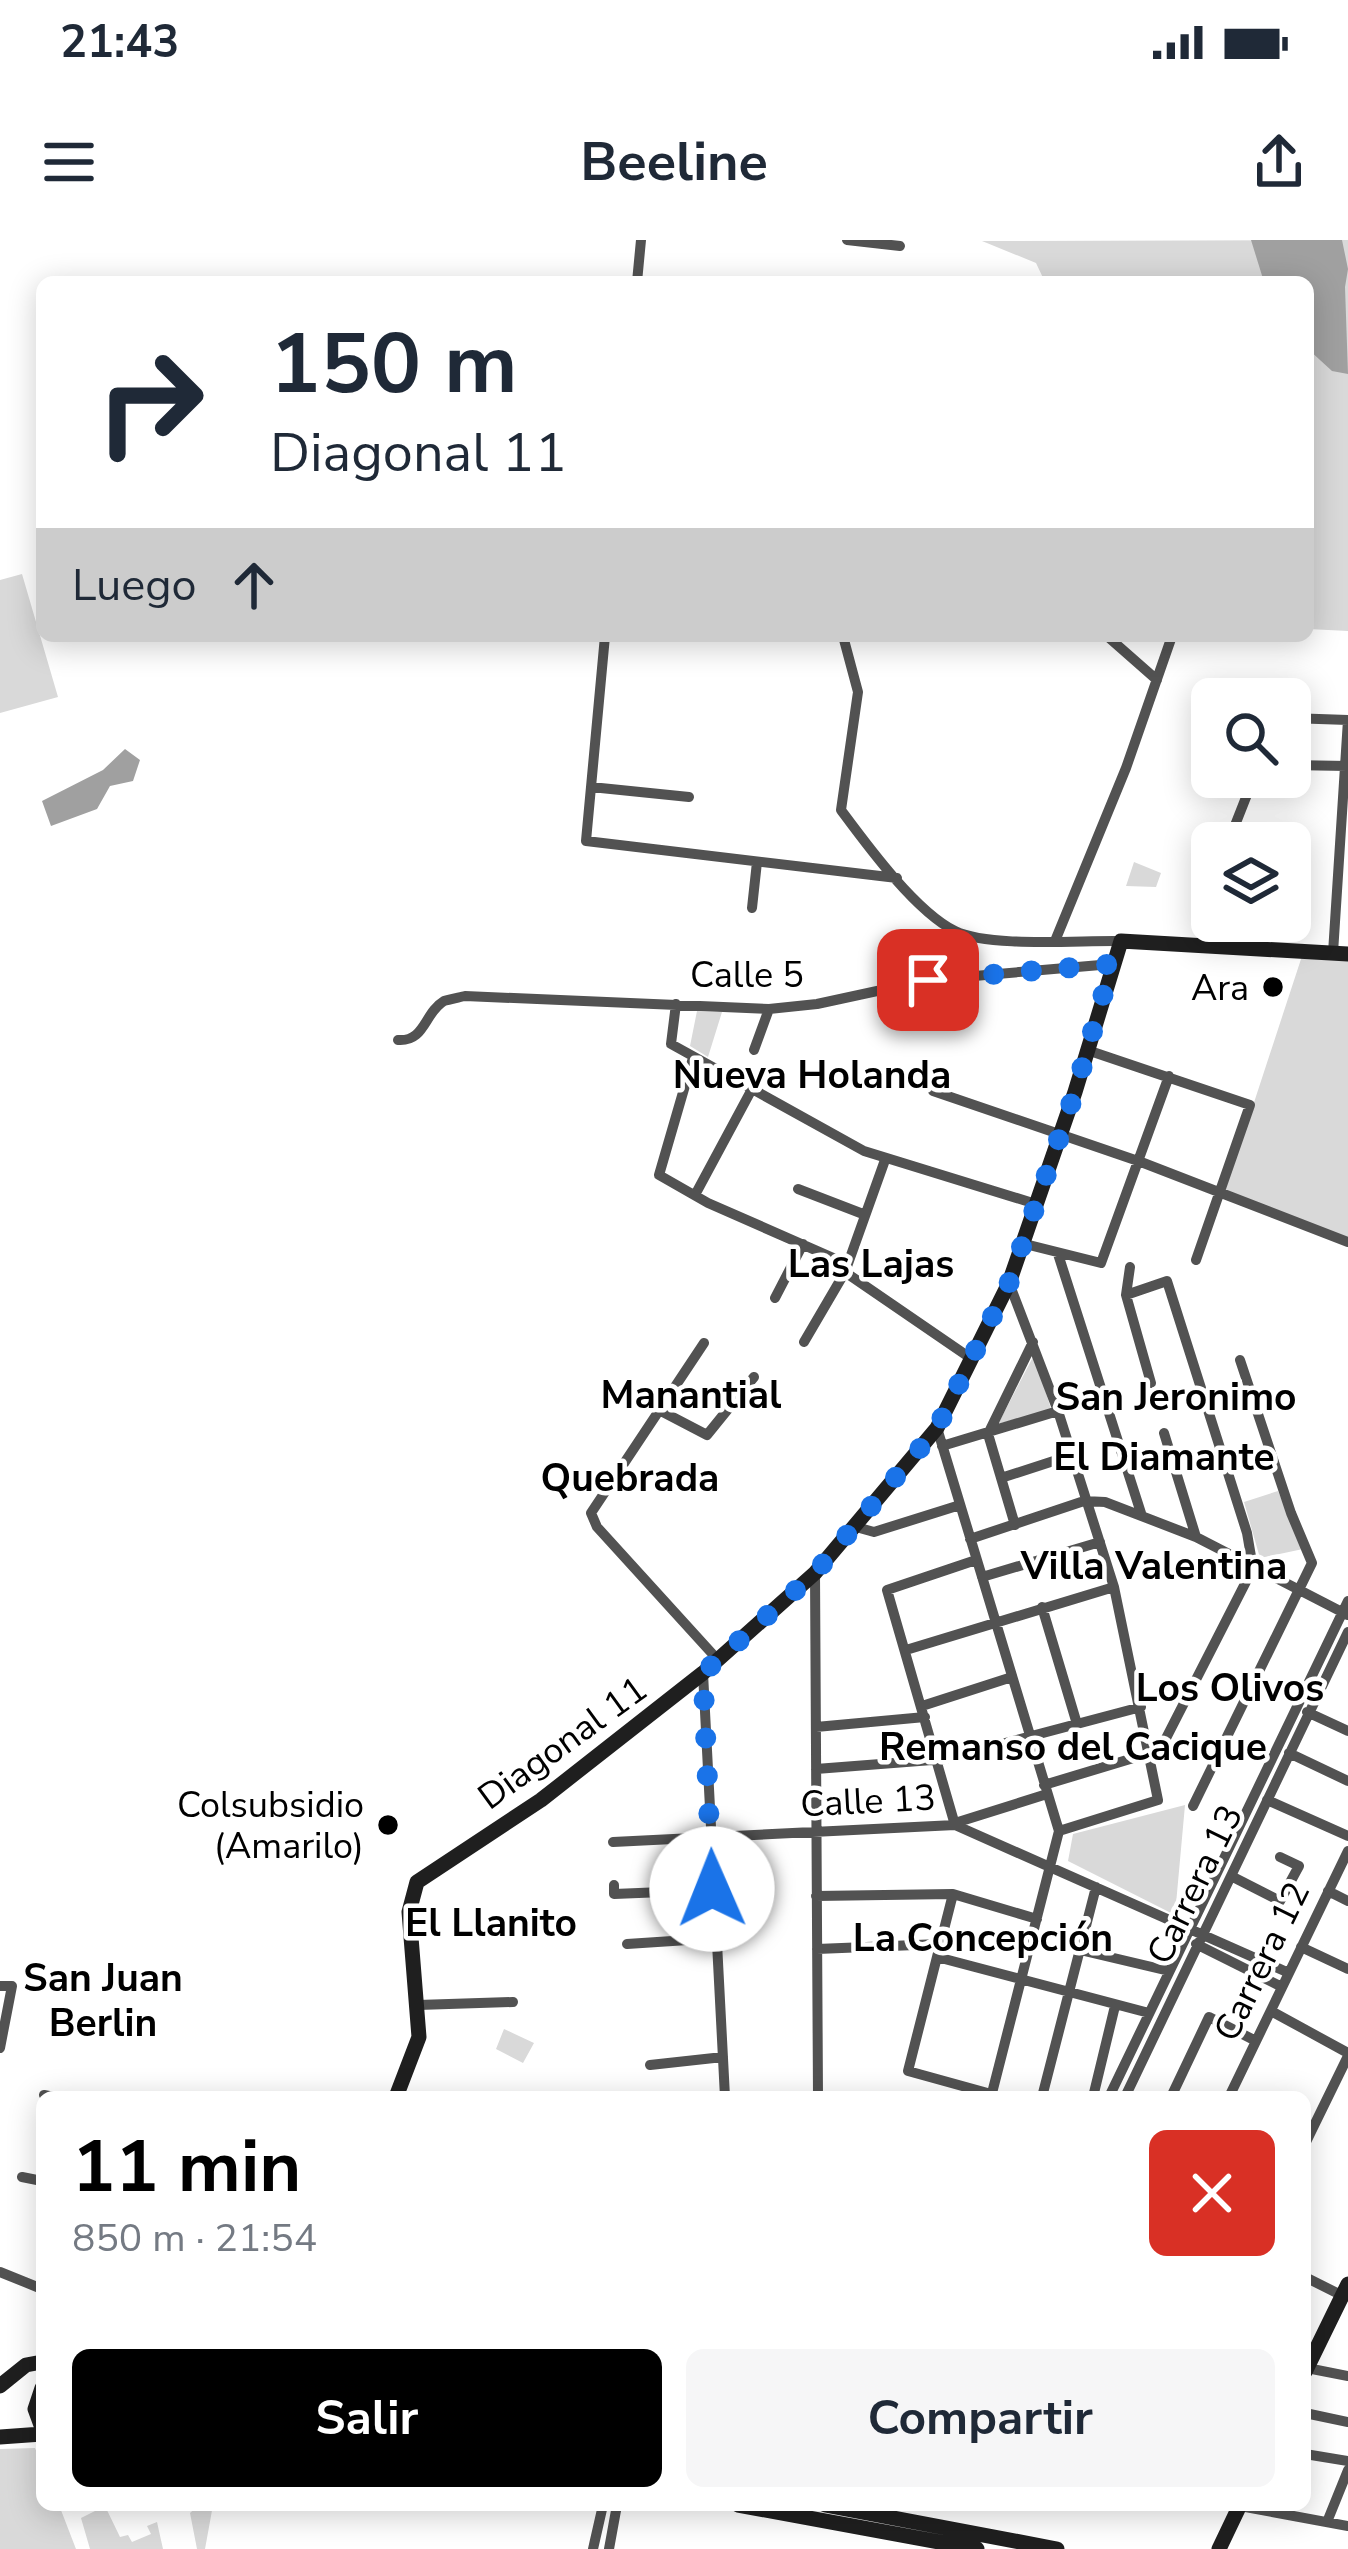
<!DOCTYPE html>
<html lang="es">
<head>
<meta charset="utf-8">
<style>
	:root { --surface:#fff; --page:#f6f6f7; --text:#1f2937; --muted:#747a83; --accent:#000 }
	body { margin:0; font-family:"Nunito Sans",sans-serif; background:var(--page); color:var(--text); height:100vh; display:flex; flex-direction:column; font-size:45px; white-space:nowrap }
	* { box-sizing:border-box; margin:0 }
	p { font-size:39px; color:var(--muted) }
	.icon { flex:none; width:66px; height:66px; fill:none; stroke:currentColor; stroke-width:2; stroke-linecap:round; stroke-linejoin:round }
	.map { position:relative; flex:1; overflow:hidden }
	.details { position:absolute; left:36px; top:1851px; width:1275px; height:420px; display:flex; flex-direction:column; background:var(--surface); border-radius:18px; box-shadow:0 6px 30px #0003 }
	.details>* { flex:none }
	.guide { position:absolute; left:36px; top:36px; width:1278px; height:366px; border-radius:18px; box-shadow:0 6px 30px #0003; background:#fff; color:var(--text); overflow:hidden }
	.tools { position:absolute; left:1191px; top:438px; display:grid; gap:24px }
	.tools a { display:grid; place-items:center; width:120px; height:120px; border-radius:18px; background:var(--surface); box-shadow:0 6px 30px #0003; font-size:60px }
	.pin { position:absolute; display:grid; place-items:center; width:102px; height:102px; color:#fff; margin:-51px; border-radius:24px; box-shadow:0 6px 18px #0006 }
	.me { position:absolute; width:132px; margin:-66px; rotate:359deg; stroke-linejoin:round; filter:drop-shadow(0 0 9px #0008) }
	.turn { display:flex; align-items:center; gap:42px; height:252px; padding:0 36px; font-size:54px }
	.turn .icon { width:156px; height:156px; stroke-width:2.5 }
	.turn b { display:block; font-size:84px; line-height:102px }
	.then { display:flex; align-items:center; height:114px; padding:0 36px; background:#0003; gap:24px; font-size:45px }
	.round { display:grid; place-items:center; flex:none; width:126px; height:126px; border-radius:18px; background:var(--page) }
	.headline { display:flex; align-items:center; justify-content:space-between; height:204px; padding:0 36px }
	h1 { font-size:72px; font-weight:700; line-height:90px; color:var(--accent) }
	.button { display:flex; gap:24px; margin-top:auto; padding:24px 36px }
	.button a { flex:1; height:138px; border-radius:18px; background:var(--accent); color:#fff; font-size:48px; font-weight:700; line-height:138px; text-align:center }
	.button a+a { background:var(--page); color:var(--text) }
	.status { display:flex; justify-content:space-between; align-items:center; height:84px; padding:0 60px; background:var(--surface); direction:ltr }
	.status svg { height:33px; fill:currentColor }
	header { display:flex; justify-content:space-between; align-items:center; height:156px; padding:0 36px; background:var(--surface); font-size:54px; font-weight:700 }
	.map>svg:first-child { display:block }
	.green { fill:#d9d9d9 }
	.water { fill:#a0a0a0 }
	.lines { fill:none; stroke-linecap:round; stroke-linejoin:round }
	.street { stroke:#525252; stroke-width:10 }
	.secondary { stroke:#1f1f1f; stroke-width:15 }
	.route { stroke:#1a73e8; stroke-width:21; stroke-dasharray:0 37.8 }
	.poi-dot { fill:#000; stroke:#fff; stroke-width:4.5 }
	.labels { text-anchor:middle; stroke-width:9; stroke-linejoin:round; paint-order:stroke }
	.street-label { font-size:36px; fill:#000; stroke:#fff }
	.poi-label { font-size:36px; fill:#000; stroke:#fff; text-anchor:end }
	.neighbourhood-label { font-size:39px; font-weight:bold; fill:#000; stroke:#fff }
</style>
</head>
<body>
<div class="status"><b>21:43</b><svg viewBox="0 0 49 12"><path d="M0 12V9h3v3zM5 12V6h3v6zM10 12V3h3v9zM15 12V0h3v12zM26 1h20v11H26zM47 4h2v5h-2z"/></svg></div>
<header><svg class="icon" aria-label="menu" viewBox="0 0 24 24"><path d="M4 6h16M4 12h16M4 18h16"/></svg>Beeline<svg class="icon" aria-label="share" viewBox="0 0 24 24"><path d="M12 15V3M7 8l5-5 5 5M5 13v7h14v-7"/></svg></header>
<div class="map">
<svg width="1348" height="2309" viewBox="0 0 1348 2309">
	<rect width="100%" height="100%" fill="#fff"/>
	<!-- green -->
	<path class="green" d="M1348,0V391L1308,389V42H1045L1036,23L982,1Z
		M22,334L58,457L0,473V340Z
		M1134,622L1161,633L1156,647L1126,646Z
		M1302,716L1348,719V1001L1224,954Z
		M697,771L722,772L708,817L690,806Z
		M1034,1115L1051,1169L998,1184Z
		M1278,1251L1303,1309L1260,1318L1244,1262Z
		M1185,1565L1175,1675L1068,1621L1073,1594Z
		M504,1789L534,1803L523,1823L496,1809Z
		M35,2208L42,2224V2265H59L76,2309H0V2209Z
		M199,2265H213L205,2309H197L190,2273Z
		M105,2266L120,2297L128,2295L132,2302L151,2294L147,2286L157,2282L163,2309H90L81,2278Z"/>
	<!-- water -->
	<path class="water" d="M1251,0H1342L1348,29L1345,47L1348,134L1332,131L1308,109V42H1264Z
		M125,509L140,520L133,541L110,546L97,569L51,586L42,561L103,530Z"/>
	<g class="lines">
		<!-- street -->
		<path class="street" d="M847,0L900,6
			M637,42L641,0
			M605,396L586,601L897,638
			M843,396L858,452L841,570C867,605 915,671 955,691C990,708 1080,700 1121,701
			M1107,396L1157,440
			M1286,459L1291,448
			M1290,478L1348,480L1333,713
			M1290,525L1347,526
			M591,547L689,557
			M1228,603L1254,537
			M752,668L757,622
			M1055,701L1126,528L1172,396
			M1209,705L1212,652
			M676,764L671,804L864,911L1036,964
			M398,800C425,802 424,773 444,761C447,760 461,757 465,756L769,769L817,764L928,740L1112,724
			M754,810L769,769
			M1087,810L1250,865L1196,1020
			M693,818L659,935L708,963L847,1024
			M933,851L1141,922L1348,1002
			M798,949L863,974
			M695,955L752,849
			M1021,1003L1101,1023L1169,836
			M1058,1014L1141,1273
			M845,1032L972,1119
			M1009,1043L1058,1171L1114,1347L1158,1560L1059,1591
			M1126,1055L1130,1027
			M775,1058L803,1004
			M804,1102L845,1032L885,920
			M704,1103L591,1273L597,1287L718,1420
			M661,1171L707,1195L754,1137
			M937,1188L1059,1591L991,1857
			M1164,1193L1196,1297
			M942,1206L1058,1171
			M1001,1238L1072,1215
			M1015,1285L988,1194L1033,1102
			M856,1287L874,1292L960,1265
			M970,1299L1084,1261L1105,1262L1196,1297L1348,1375
			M815,1333L818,1857
			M982,1337L1100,1302
			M1042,1367L1077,1484
			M906,1410L1114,1347
			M703,1433L725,1857
			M922,1466L1012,1437
			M1307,1472L1348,1491
			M816,1487L925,1477
			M1289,1513L1348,1541
			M816,1529L945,1519L1141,1467
			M1044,1545L1160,1510L1253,1328L1247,1293L1167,1041L1126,1055L1151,1143
			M1267,1560L1348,1596
			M1193,1566L1312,1323L1291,1273L1240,1120
			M955,1583L1047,1554
			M955,1585L887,1350L976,1320
			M613,1602L955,1585L1289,1733
			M1231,1636L1280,1661L1299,1626L1280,1617
			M614,1645V1654L712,1650
			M1328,1651L1348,1661
			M953,1654L908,1831L1002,1857
			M816,1656L953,1654L1037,1679
			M627,1704L718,1698
			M1196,1704L1282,1747
			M1301,1707L1348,1729
			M817,1709L940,1704
			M1080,1710L1169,1731
			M937,1717L1149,1773
			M0,1746H12L0,1808
			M418,1765L513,1762
			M1271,1771L1348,1813
			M650,1825L723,1817
			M44,1855L54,1857
			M1042,1857L1096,1647
			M1093,1857L1115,1766
			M1109,1857L1348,1361
			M1125,1857L1348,1392
			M1171,1857L1209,1777L1256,1801
			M1229,1857L1348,1611
			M1305,1904L1348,1816
			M22,1937L42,1941
			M0,2032L42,2049
			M1305,2037L1345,2057
			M1307,2128L1348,2136
			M1305,2173L1348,2182
			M1305,2214L1348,2221
			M1240,2266L1348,2286
			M1327,2282L1348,2230
			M593,2309L603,2265
			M609,2309L617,2265"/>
		<!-- secondary -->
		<path class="secondary" d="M396,1857L419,1797L409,1672L417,1642L541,1560L703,1433L815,1333L937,1188L1009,1043L1075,852L1121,701L1348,714
			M1305,2132L1348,2044
			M0,2146L26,2125L42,2122
			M42,2148L35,2169L42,2188
			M0,2197L42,2194
			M738,2265L977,2309
			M825,2265L1057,2309
			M1219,2309L1240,2265"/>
	</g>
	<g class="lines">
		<!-- route -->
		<path class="route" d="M712,1649L703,1433L815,1333L937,1188L1009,1043L1075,852L1112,724L928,740"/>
	</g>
	<!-- markers -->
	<g class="poi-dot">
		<circle cx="1273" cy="747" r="12"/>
		<circle cx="388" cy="1585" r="12"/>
	</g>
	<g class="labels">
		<!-- street labels -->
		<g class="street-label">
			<text x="747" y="747">Calle 5</text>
			<text transform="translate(562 1502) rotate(-36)" y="13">Diagonal 11</text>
			<text transform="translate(868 1560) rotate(-3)" y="13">Calle 13</text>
			<text transform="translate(1194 1644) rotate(-64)" y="13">Carrera 13</text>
			<text transform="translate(1261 1721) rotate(-64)" y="13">Carrera 12</text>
		</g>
		<!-- poi labels -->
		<g class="poi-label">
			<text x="1249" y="760">Ara</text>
			<text x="364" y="1577">Colsubsidio<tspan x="364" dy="41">(Amarilo)</tspan></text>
		</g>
		<!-- neighbourhood labels -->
		<g class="neighbourhood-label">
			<text x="812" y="848">Nueva Holanda</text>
			<text x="871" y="1037">Las Lajas</text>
			<text x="691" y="1168">Manantial</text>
			<text x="1176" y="1170">San Jeronimo</text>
			<text x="1164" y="1230">El Diamante</text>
			<text x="630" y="1251">Quebrada</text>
			<text x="1154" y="1339">Villa Valentina</text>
			<text x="1230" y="1461">Los Olivos</text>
			<text x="1073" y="1520">Remanso del Cacique</text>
			<text x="491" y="1696">El Llanito</text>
			<text x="983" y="1711">La Concepción</text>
			<text x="103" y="1751">San Juan<tspan x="103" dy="45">Berlin</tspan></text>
		</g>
	</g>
</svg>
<div class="tools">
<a><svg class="icon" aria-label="search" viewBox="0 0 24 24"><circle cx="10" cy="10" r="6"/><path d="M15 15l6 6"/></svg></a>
<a><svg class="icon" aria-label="layers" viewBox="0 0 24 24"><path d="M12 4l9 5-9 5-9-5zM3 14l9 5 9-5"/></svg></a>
</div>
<div class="pin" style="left:928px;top:740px;background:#d93025"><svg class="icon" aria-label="arrive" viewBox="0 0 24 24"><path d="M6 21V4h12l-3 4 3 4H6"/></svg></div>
<svg class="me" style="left:712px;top:1649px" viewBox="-20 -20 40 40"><circle r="19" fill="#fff"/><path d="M0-13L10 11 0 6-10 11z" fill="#1a73e8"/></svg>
<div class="guide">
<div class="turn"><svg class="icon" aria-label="right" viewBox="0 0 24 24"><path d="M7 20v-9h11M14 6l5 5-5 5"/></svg><div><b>150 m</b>Diagonal 11</div></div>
<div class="then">Luego<svg class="icon" aria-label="ahead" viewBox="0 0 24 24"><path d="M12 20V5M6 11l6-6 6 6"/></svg></div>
</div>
<section class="details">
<div class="headline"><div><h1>11 min</h1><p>850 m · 21:54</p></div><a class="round" style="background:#d93025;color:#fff"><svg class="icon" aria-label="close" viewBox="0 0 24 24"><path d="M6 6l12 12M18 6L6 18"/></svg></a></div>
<div class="button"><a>Salir</a><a>Compartir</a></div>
</section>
</div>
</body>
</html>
